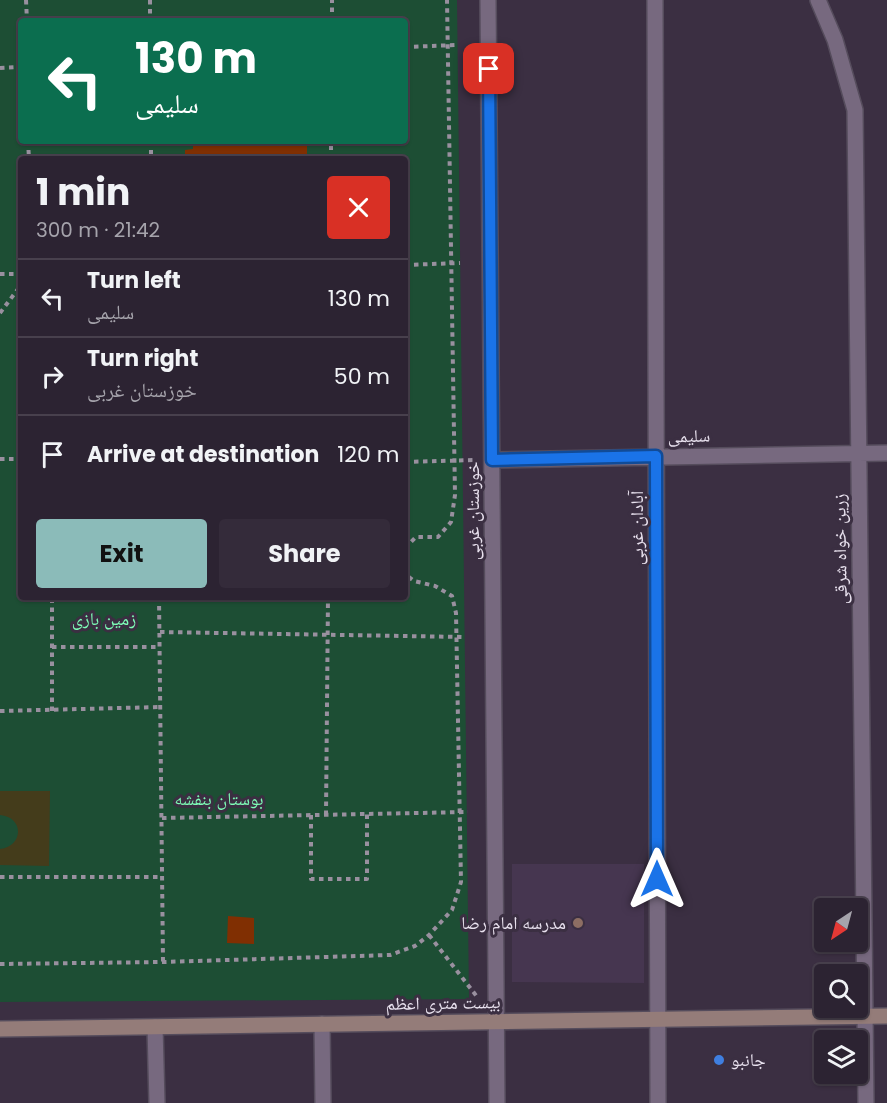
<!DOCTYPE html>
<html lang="en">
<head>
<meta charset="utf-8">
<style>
	:root { --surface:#2c2332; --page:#342b3a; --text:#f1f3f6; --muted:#a6a4ac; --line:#48404d; --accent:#8bbbb9 }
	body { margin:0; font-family:Poppins,"Noto Naskh Arabic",sans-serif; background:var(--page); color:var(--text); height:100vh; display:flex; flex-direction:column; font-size:22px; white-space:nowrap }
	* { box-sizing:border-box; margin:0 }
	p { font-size:20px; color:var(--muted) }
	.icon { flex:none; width:33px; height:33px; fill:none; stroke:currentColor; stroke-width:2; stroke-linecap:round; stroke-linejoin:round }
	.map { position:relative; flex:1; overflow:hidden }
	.panel { position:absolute; left:18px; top:156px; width:390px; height:444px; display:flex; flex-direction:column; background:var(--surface); border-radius:6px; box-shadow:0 2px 4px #0004,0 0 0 2px var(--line) }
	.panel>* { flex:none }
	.top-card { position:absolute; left:18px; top:18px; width:390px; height:126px; border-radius:6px; box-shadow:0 2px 4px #0004,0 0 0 2px var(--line); background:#0b6e4f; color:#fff; overflow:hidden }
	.needle { width:39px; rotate:216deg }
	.controls { position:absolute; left:814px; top:898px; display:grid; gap:12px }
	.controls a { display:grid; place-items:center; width:54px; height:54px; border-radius:6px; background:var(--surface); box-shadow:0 2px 4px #0004,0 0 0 2px var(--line); font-size:30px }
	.pin { position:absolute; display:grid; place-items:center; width:51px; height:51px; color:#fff; margin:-26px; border-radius:12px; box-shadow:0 3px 9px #0006 }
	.me { position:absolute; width:66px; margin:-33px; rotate:0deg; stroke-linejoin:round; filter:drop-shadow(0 0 4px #0008) }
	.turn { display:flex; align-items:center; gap:21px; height:126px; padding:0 18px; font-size:27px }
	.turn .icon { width:78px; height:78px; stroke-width:2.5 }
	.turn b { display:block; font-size:42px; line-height:51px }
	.round { display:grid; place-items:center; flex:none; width:63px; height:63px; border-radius:6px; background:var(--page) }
	.overview { display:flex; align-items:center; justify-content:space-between; height:102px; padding:0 18px }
	h1 { font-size:36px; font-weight:700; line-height:45px }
	.primary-button { display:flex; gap:12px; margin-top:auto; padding:12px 18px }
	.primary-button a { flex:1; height:69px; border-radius:6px; background:var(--accent); color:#111; font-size:24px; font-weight:700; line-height:69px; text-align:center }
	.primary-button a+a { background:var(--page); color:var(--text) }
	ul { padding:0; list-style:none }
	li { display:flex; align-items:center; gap:18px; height:78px; padding:0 18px; border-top:2px solid var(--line) }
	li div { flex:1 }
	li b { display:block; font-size:22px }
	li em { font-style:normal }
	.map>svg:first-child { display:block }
	.built { fill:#463650 }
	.green { fill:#1d4e34; fill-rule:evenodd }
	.sand { fill:#443c1b }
	.building { fill:#802f02 }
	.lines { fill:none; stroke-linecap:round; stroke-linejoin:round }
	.minor-casing { stroke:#554c5c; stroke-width:18 }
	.secondary-casing { stroke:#554c5c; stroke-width:18 }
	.path { stroke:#99909f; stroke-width:4; stroke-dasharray:4.5 4.5; stroke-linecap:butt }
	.minor { stroke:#77697f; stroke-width:15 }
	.secondary { stroke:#947c79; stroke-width:15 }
	.route-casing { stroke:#114b97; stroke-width:15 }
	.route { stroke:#1a73e8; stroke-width:10 }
	.education-dot { fill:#8d6e63; stroke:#3b2f42; stroke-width:2 }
	.shop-dot { fill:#3f7fe0; stroke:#3b2f42; stroke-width:2 }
	.labels { text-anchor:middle; stroke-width:6; stroke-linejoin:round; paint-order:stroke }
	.street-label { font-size:18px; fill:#e8e1ee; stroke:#3b2f42 }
	.park-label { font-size:18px; fill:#7efeb7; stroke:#3b2f42 }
	.poi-label { font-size:18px; fill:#e8e1ee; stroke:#3b2f42; text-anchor:end }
</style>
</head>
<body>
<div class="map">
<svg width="887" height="1103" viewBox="0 0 887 1103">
	<rect width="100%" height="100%" fill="#3b2f42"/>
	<!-- built -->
	<path class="built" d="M512,864H644V983L512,982Z"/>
	<!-- green -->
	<path class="green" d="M0,0H457L469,999L0,1002ZM21,21H405V141H21ZM21,159H405V597H21Z"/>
	<!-- sand -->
	<path class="sand" d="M0,791H50L49,866L0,865V849C24,846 24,817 0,815Z"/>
	<!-- building -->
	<path class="building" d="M193,141H303L307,145V159H185V150L193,149Z
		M228,916L254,918V944L227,943Z"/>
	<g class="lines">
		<!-- minor casing -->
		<g class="minor-casing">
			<path id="minor" d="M488,0L497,1103
				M655,0L658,1103
				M818,0L835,40L855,110L866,1103
				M492,460L887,453
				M322,1024L323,1103
				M155,1027L157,1103"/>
		</g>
		<!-- secondary casing -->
		<g class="secondary-casing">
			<path id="secondary" d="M0,1029L887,1016"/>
		</g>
		<!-- path -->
		<path class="path" d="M26,0L27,21
			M150,0V21
			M332,21V0
			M405,47L457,45
			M0,68L21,67
			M28,141L29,159
			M151,141V159
			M331,159V141
			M405,265L460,263
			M0,274H21
			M0,313L21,285
			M0,459H21
			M405,462L473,460
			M405,548L416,537H438L451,522L455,495L447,0
			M159,597L163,962
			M160,632L465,637
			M52,647H160
			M0,711L161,707
			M52,711V597
			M311,815V879H367V814
			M326,815L328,597
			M162,818L468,812
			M0,877H162
			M429,935L478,998
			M0,964L163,962L390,955L415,946L429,935L452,910L461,882L456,613L452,596L435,586L414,581L405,574"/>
		<!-- minor -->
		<use href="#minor" class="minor"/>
		<!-- secondary -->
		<use href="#secondary" class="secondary"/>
	</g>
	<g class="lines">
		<!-- route casing -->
		<g class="route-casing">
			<path id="route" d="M489,69L492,460L656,456L657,879"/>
		</g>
		<!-- route -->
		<use href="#route" class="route"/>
	</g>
	<!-- markers -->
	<circle class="education-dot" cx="578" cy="923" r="6"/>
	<circle class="shop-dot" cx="719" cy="1060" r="6"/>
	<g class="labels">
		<!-- street labels -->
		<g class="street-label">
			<text transform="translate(689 436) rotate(-1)" y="6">سلیمی</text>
			<text transform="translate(473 511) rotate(-90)" y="6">خوزستان غربی</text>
			<text transform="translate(637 528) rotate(-90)" y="6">آبادان غربی</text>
			<text transform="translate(840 549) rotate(-91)" y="6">زرین خواه شرقی</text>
			<text transform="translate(443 1003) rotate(-1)" y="6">بیست متری اعظم</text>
		</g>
		<!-- park labels -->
		<g class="park-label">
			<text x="104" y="625">زمین بازی</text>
			<text x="219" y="805">بوستان بنفشه</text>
		</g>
		<!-- poi labels -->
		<g class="poi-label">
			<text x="566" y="929">مدرسه امام رضا</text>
			<text x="731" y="1066" text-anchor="start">جانبو</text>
		</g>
	</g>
</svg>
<div class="controls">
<a><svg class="needle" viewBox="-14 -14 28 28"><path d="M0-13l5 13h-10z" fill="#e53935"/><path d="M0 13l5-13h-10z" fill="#a6a4ac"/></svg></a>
<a><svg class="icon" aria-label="search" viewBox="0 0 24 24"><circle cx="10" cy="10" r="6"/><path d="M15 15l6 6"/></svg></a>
<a><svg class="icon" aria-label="layers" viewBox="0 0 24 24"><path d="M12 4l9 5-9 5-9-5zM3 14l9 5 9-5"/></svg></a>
</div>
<div class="pin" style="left:489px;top:69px;background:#d93025"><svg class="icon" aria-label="arrive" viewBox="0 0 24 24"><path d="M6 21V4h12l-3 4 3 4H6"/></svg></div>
<svg class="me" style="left:657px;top:879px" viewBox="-20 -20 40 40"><path d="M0-17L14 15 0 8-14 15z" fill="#1a73e8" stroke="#fff" stroke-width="4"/></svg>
<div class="top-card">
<div class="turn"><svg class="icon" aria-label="left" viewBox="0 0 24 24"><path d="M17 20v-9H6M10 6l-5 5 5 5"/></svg><div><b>130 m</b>سلیمی</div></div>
</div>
<section class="panel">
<div class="overview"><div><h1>1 min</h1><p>300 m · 21:42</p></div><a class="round" style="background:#d93025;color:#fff"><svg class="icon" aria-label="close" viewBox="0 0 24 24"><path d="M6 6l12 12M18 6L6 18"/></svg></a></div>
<ul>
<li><svg class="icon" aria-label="left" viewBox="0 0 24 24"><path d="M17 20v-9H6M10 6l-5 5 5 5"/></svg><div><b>Turn left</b><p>سلیمی</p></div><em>130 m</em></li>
<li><svg class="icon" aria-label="right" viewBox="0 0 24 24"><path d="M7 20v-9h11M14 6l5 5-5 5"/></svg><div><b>Turn right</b><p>خوزستان غربی</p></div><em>50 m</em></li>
<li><svg class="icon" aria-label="arrive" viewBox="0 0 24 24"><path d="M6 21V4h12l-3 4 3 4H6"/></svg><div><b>Arrive at destination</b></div><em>120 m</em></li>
</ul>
<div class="primary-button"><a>Exit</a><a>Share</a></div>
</section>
</div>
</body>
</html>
